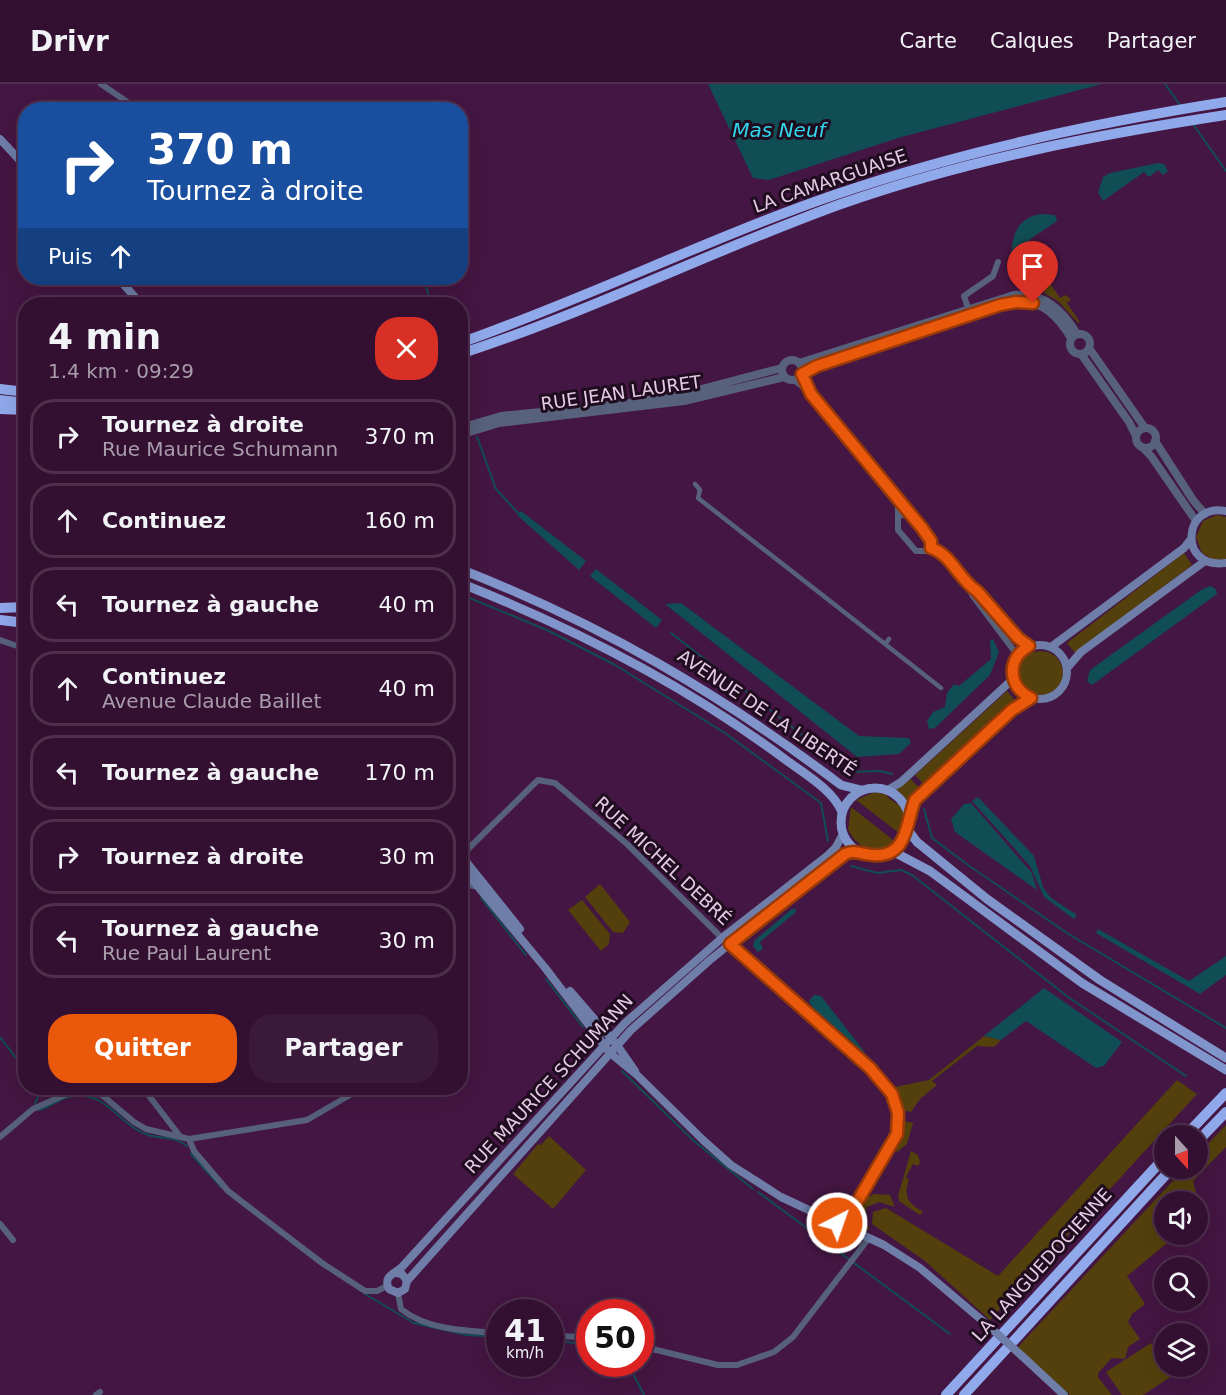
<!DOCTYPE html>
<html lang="fr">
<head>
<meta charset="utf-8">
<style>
	:root { --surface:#331032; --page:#3b193a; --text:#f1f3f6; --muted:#a99dac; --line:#4e304d; --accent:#ea580c }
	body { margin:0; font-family:"DejaVu Sans",sans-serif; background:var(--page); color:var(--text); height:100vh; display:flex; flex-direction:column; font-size:22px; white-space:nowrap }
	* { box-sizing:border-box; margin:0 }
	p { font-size:20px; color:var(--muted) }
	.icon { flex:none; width:33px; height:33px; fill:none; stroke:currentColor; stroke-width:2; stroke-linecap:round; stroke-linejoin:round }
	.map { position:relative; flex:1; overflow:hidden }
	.drawer { position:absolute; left:18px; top:213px; width:450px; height:798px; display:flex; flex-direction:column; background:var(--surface); border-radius:24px; box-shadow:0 6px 24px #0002,0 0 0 2px var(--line) }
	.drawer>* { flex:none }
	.banner { position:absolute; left:18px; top:18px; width:450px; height:183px; border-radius:24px; box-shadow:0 6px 24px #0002,0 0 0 2px var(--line); background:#1a4fa0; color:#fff; overflow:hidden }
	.needle { width:39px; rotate:159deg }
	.fabs { position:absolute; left:1154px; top:1041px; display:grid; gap:12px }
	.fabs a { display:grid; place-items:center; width:54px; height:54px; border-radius:50%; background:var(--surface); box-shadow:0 6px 24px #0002,0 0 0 2px var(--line); font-size:30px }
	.speed { position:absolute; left:486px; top:1215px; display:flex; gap:12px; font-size:30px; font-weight:700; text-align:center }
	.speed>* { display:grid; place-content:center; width:78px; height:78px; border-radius:50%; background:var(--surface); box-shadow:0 6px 24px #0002,0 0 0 2px var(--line); line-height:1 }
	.speed small { font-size:15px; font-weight:400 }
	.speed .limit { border:9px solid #d22; background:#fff; color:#111 }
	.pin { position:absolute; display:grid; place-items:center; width:51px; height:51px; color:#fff; margin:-62px -26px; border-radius:50% 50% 50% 0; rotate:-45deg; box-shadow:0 0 6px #0007 }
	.pin .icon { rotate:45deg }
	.me { position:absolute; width:66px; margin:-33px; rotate:41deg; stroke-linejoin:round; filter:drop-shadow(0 0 4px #0008) }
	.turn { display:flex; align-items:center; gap:21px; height:126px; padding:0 30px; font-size:27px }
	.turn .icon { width:78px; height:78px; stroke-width:2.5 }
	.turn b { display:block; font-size:42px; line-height:51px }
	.then { display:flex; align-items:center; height:57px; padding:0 30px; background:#0003; gap:12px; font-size:22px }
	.round { display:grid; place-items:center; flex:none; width:63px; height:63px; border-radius:24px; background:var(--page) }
	.headline { display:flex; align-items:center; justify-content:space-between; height:102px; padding:0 30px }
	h1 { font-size:36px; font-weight:600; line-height:45px }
	.button { display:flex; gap:12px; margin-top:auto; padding:12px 30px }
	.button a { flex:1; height:69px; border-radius:24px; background:var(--accent); color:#fff; font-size:24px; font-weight:600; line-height:69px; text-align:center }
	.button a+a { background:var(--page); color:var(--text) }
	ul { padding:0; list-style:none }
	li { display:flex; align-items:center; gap:18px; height:75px; margin:0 12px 9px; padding:0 18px; border:3px solid var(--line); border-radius:24px }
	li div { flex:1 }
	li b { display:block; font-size:22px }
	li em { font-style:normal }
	header { display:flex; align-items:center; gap:36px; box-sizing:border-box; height:84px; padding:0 30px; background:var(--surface); border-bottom:2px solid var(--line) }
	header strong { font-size:28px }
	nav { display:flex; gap:33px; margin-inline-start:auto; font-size:21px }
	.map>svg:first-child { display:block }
	.green { fill:#53400c }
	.water { fill:#114d55 }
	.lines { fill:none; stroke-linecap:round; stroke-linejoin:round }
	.stream { stroke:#114d55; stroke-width:2 }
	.pedestrian { stroke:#57617c; stroke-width:4.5 }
	.minor { stroke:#57617c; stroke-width:6 }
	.tertiary { stroke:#57617c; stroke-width:8 }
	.secondary { stroke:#6e7ea9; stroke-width:8 }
	.primary { stroke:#8095cb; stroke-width:9 }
	.motorway { stroke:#90a9eb; stroke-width:10 }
	.secondary-bridge { stroke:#6e7ea9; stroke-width:8 }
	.route-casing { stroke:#983908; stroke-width:15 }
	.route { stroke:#ea580c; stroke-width:10 }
	.labels { text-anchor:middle; stroke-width:6; stroke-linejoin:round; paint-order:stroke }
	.street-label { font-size:18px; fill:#e6cae4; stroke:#1f0c1f }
	.water-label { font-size:20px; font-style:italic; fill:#31d6eb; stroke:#1f0c1f }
</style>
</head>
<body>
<header>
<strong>Drivr</strong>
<nav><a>Carte</a><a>Calques</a><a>Partager</a></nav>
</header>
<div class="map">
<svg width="1226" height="1311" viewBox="0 0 1226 1311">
	<rect width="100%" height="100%" fill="#441643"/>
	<!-- green -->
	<path class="green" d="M1047,195L1060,214L1065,211L1071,215L1067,219L1080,238L1078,239L1058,217L1044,209Z
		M1217,431L1226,433V475L1214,476L1202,469L1196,453L1203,437Z
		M1184,469L1192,481L1075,569L1067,559Z
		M1019 589a22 22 0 1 1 44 0a22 22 0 1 1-44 0Z
		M1007,607L1017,619L925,702L915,691Z
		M911,695L921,706L910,720L896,705Z
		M875,708L888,711L887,713L897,720L899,719L906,734L903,752L856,716Z
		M851,723L897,759C879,774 857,765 848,745Z
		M600,800L630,838L623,849L613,848L585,813Z
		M582,816L610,850L609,860L601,867L568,826Z
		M984,952L1001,956L994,963L977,962L932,997L937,1001L920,1015L911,1028L902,1026L895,1003L929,996Z
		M1177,996L1197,1010L990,1236L925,1177L872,1140L873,1128L886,1124L998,1192Z
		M903,1037L913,1039L907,1060L896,1069Z
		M1226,1041V1063L1193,1097L1202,1134L1197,1136V1118H1164V1150L1177,1151L1127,1192L1145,1220L1132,1230L1128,1238L1140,1255L1128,1263L1125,1275L1112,1274L1098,1289V1293L1112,1311H1070L1017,1264L1184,1085L1197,1084V1071Z
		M549,1052L586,1086L553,1125L513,1090L538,1060L541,1061Z
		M911,1067L918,1071L920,1078L918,1082L913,1080L906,1093L909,1096C903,1113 908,1119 923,1128L920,1131L899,1117L898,1112Z
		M875,1110L890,1111L895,1123L879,1118L867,1123L864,1135L870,1147L859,1141C852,1127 861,1115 875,1110Z
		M1151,1259L1172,1292L1143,1311H1122L1106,1288Z"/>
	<!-- water -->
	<path class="water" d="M708,0H1102L898,54L769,96L753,94Z
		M1158,79L1164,80L1168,87L1163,91L1158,86L1149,93L1144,88L1103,117L1098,108L1103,93L1110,89Z
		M1040,130L1055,131L1057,137C1032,155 1017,157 1015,191L1010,195L1008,190C1014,165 1007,137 1040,130Z
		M521,427L586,477L579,486L517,431Z
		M596,485L662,536L656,544L590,492Z
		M1210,502L1216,505L1217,510L1092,601L1087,597L1090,586L1201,506Z
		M681,519L859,652L909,654L911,659L899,670L857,673L665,520Z
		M993,555L999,568L990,591L935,644L929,645L927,637L933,628L945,623L947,609L954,600L959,602L991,575L990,557Z
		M978,713L1034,772L1043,803L1051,814L1077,831L1074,835L1044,813L1030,782L972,717Z
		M971,719L1032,789L1037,806L955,748L951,735L964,720Z
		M792,825H796V828L760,858L763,865L758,868L753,862L754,857Z
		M1098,845L1189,897L1226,872V891L1200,910L1096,849Z
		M1044,904L1122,958L1104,982L1096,984L1026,937L1001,956L984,952Z
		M814,911L821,912L867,971L813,924L809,917Z"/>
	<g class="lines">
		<!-- stream -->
		<path class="stream" d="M1165,0L1180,21
			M1193,40L1226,87
			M424,194L431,220
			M460,307L469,331
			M477,353L496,405L519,430
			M460,510L549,547L615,581L725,649L821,719L828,757
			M671,549L850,688L880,687L892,690
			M924,725L932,754L968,781L1067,849L1226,944
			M851,782L877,789L901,786L912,791L1068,913L1186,992
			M481,814L526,871
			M546,895L583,943
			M0,953L26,987
			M622,987L694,1057L753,1105
			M35,1020L40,1007L38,1004
			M39,1026C49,1023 58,1016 68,1013C106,1004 118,1041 148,1051C162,1055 175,1052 187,1062
			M191,1070L221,1103
			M758,1108L950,1250
			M365,1210L414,1239L467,1251L500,1253
			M550,1256L590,1261
			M628,1280L644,1311"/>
		<!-- pedestrian -->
		<path class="pedestrian" d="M695,400L700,406L698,414L885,560
			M889,555L885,560L941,604"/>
		<!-- minor -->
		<path class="minor" d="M101,0L139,26
			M968,224L964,212L993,192L998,178
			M802,290L811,310L902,418L931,457L927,467H916L898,446V432L910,429
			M794,296L808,307
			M898,414V432
			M931,464C952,470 959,495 977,507L1029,563
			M969,502L972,511L1018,572
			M0,556L26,565
			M460,801L463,774L469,764L538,696L555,699L627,760L722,854L870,984L892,1010L898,1029L897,1050L843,1141
			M460,805L468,801L479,803
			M21,938L26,936
			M143,1004L179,1051
			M0,1053L33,1025L71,1008H89L102,1011L134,1038L146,1045L189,1055L307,1036L362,1004
			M189,1055L194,1067L228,1107L322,1179L365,1207H377L387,1202
			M0,1140L13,1156
			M398,1209L401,1225C427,1246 467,1247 500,1249
			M550,1252L590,1253
			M640,1262L718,1281H737L774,1268L793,1253L869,1154
			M96,1311L100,1308"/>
		<!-- tertiary -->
		<path class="tertiary" d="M1070 260a10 10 0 1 1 20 0a10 10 0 1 1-20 0Z
			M1089,264L1145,344
			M1081,270L1129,338L1136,352
			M782 286a10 10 0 1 1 20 0a10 10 0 1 1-20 0Z
			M799,279L1014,211C1043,208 1063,226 1077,250
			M802,287L1016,218C1043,216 1058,233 1071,254
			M1136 354a10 10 0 1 1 20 0a10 10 0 1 1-20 0Z
			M460,344L501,332L622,320L675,312L782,284
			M460,351L499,339L684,317L784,293
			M1155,357L1193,416L1205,430
			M1142,363L1151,372L1196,437"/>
		<!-- secondary -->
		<path class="secondary" d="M0,55L26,83
			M118,194L141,220
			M1226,427C1182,418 1178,486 1226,479
			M1013 588a27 27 0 1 1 54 0a27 27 0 1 1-54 0Z
			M1051,563L1184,464L1191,455
			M1067,584L1081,568L1205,477
			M888,706L901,698L1013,595
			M909,731L915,716L945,687L1013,626L1031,614
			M460,770L520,845
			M460,781L546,885L610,969L637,991L703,1056L731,1081L781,1113L884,1161L920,1184L984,1238
			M570,907L617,961L635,987
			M396,1189L402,1190L407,1197L405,1205L398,1209L389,1205C383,1193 393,1190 401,1184L625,939L722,854L827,772L836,763L843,750
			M407,1197L631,946L710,876L809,796L845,770L858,767
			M1022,1272L1064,1311"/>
		<!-- primary -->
		<path class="primary" d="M460,485C603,541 719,609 841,701L861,706
			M460,499C576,545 686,601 786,676C805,690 833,706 842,728
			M841 738a34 34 0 1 1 68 0a34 34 0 1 1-68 0Z
			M908,746L917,758L987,815L1100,896L1226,974
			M892,767L930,787L1082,899L1226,986"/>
		<!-- motorway -->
		<path class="motorway" d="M460,259C588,214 709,154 837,110C963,67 1094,39 1226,18
			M460,270C590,228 713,166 841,120C966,76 1096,51 1226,31
			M0,305L26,308
			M0,316L26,319
			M0,325L26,326
			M0,524L26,523
			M0,536L26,539
			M1185,1052L1226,1009
			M1197,1058L1226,1028
			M946,1311L1164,1074
			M964,1311L1172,1084"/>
		<!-- secondary-bridge -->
		<path class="secondary-bridge" d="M984,1238L1022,1272"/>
	</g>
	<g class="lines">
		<!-- route casing -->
		<g class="route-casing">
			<path id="route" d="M837,1139L843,1142L897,1050L898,1029L892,1010L870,984L730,860L845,770C855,765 862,771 873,771C908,774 906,738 915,716L1012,626L1031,614C1008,603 1006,575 1029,562L1018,554L977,507C958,495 952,471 931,464V457L922,444L811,310L802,290L817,282L1000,221L1016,218L1033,219"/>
		</g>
		<!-- route -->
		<use href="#route" class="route"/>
	</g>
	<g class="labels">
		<!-- street labels -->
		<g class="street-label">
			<text transform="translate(830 97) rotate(-19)" y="6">LA CAMARGUAISE</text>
			<text transform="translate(621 309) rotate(-8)" y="6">RUE JEAN LAURET</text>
			<text transform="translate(767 629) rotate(34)" y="6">AVENUE DE LA LIBERTÉ</text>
			<text transform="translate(663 777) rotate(43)" y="6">RUE MICHEL DEBRÉ</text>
			<text transform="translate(549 1000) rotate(-47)" y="6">RUE MAURICE SCHUMANN</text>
			<text transform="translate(1042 1181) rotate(-48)" y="6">LA LANGUEDOCIENNE</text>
		</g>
		<!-- water labels -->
		<g class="water-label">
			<text x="779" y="53">Mas Neuf</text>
		</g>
	</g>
</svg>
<div class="fabs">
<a><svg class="needle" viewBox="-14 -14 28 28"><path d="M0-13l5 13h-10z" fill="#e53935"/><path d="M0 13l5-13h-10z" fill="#a99dac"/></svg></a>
<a><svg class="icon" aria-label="sound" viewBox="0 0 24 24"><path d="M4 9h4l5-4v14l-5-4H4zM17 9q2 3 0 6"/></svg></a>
<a><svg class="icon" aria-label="search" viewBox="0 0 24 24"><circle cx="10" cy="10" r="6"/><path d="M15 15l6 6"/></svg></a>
<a><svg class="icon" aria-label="layers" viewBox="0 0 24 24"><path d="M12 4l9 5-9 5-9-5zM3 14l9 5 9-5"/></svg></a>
</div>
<div class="speed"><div>41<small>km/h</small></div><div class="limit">50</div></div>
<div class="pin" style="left:1033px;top:219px;background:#d93025"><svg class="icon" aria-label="arrive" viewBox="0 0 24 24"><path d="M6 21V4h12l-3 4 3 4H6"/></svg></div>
<svg class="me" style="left:837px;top:1139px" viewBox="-20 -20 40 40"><circle r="17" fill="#ea580c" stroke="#fff" stroke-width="3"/><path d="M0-11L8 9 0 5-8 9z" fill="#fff"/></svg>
<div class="banner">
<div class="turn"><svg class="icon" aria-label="right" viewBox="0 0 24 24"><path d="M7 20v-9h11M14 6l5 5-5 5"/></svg><div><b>370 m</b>Tournez à droite</div></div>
<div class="then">Puis<svg class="icon" aria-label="ahead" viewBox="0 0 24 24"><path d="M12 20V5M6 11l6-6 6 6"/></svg></div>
</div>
<section class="drawer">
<div class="headline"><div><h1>4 min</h1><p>1.4 km · 09:29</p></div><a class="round" style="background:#d93025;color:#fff"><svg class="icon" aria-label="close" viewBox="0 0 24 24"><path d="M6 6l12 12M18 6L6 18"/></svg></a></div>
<ul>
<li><svg class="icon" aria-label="right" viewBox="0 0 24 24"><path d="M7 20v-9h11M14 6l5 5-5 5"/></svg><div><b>Tournez à droite</b><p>Rue Maurice Schumann</p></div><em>370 m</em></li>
<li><svg class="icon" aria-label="ahead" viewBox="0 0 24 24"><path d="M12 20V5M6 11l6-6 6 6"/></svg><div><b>Continuez</b></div><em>160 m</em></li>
<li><svg class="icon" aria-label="left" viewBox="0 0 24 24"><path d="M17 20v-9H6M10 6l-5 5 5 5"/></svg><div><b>Tournez à gauche</b></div><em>40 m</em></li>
<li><svg class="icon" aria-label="ahead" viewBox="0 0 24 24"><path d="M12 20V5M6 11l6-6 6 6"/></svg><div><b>Continuez</b><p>Avenue Claude Baillet</p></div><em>40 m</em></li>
<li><svg class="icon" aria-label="left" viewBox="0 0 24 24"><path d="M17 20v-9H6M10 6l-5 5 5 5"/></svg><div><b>Tournez à gauche</b></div><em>170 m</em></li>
<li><svg class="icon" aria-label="right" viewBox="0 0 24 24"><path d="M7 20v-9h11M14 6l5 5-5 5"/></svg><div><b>Tournez à droite</b></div><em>30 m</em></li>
<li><svg class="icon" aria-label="left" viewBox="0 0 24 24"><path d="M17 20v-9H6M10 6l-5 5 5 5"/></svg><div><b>Tournez à gauche</b><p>Rue Paul Laurent</p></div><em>30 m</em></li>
</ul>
<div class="button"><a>Quitter</a><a>Partager</a></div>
</section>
</div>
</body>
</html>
